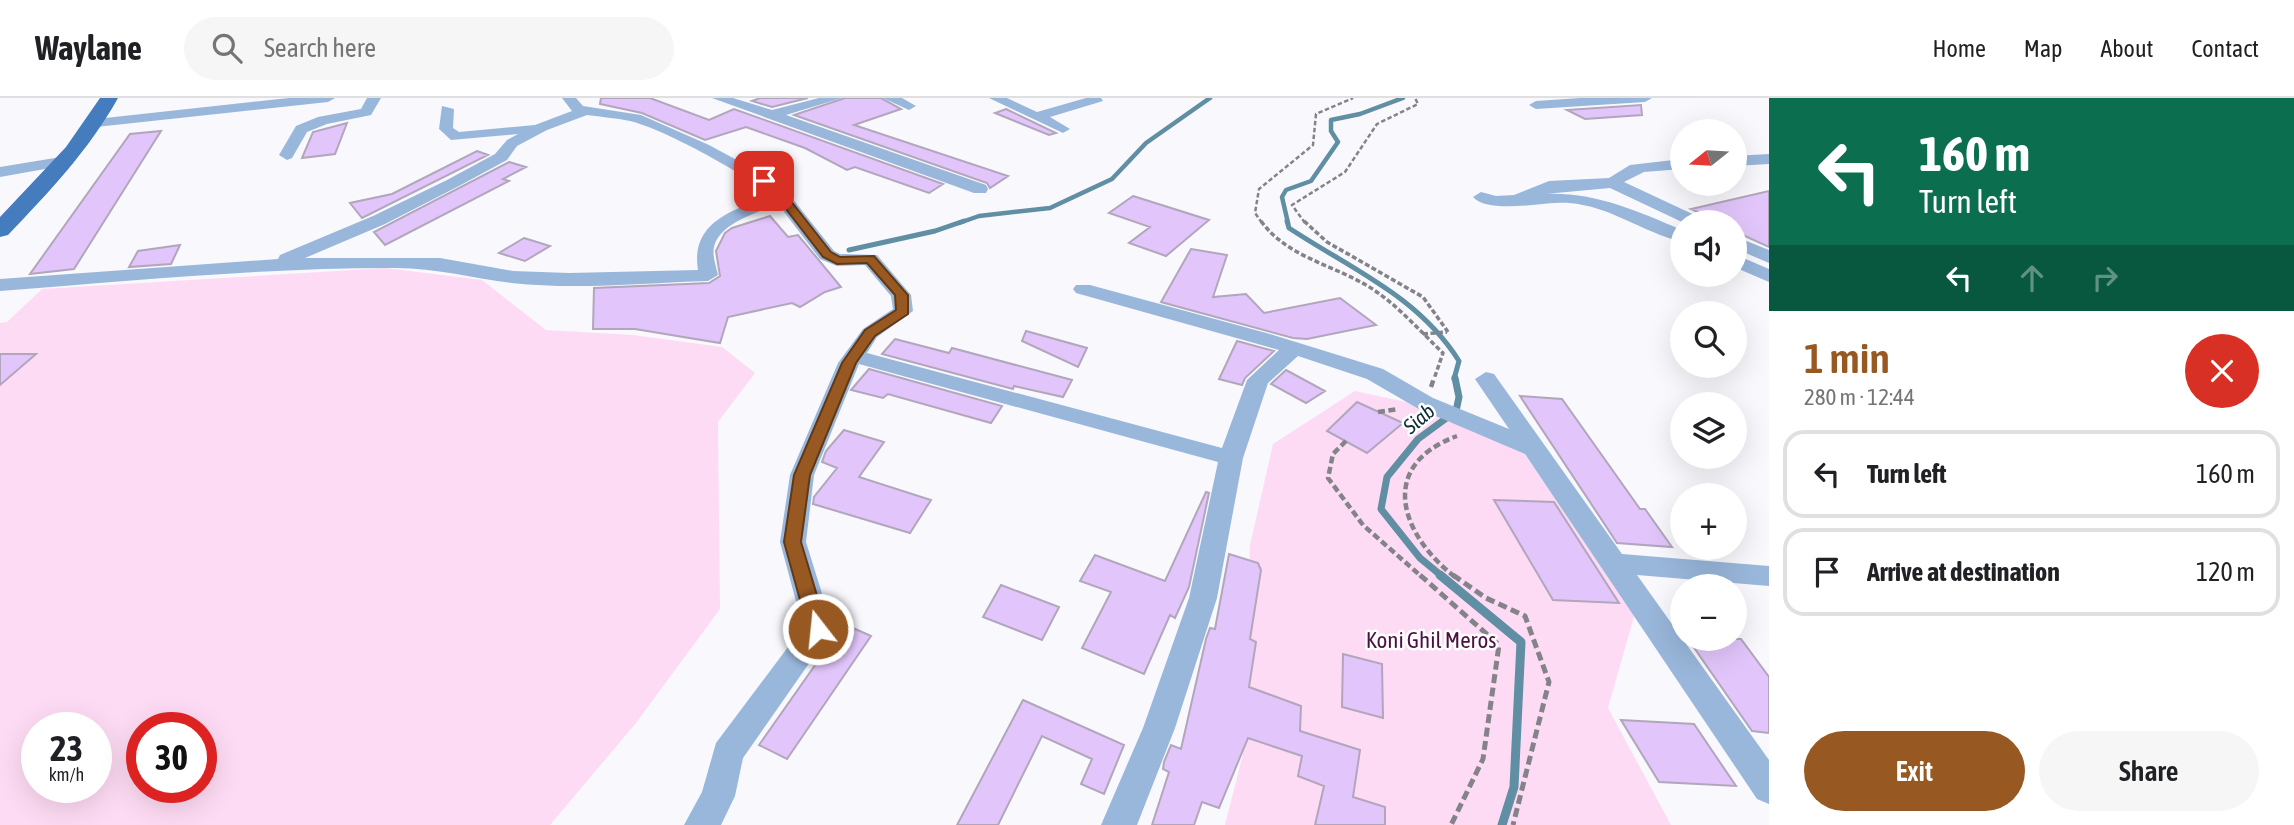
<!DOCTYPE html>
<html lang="en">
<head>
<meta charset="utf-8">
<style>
	:root { --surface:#fff; --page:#f6f6f6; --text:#202124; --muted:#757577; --line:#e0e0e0; --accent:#985821 }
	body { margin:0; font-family:"Asap Condensed",sans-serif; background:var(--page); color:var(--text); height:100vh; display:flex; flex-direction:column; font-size:26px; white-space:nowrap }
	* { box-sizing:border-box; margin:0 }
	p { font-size:23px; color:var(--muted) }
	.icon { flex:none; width:38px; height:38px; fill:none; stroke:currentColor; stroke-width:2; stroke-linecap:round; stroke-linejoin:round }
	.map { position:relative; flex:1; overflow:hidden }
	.drawer { display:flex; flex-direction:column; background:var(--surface); width:525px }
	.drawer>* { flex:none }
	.hud { background:#0b6e4f; color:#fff; overflow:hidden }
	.needle { width:46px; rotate:252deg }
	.controls { position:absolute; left:1670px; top:21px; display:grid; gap:14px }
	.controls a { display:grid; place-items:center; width:77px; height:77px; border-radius:50%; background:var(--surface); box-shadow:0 7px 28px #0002; font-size:35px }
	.speed { position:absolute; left:21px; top:614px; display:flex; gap:14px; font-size:35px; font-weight:700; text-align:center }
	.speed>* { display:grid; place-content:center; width:91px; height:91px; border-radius:50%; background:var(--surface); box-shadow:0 7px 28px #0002; line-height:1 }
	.speed small { font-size:18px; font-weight:400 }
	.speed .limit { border:10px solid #d22; background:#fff; color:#111 }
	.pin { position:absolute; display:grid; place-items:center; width:60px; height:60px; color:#fff; margin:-30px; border-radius:14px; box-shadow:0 4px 10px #0006 }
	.me { position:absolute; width:77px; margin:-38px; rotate:344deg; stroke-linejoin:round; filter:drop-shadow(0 0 5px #0008) }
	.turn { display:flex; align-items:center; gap:24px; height:147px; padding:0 35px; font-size:32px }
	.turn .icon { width:91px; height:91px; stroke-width:2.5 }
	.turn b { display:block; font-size:49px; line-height:60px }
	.lanes { display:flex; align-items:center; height:66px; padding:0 35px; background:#0003; justify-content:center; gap:35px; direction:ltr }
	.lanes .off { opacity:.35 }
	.round { display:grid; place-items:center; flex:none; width:74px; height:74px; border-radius:37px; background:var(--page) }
	.overview { display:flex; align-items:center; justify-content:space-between; height:119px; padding:0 35px }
	h1 { font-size:42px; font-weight:600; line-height:52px; color:var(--accent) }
	.primary-button { display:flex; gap:14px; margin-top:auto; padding:14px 35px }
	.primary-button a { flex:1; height:80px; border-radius:42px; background:var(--accent); color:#fff; font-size:28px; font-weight:600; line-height:80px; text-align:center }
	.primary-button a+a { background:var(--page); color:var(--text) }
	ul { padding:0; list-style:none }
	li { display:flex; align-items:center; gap:21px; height:88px; margin:0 14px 10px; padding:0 21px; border:4px solid var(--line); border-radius:21px }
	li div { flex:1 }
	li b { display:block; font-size:26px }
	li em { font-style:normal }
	header { display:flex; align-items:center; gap:42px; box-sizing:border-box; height:98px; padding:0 35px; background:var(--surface); border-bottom:2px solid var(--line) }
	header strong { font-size:33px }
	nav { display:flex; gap:38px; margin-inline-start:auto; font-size:24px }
	.search { width:490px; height:63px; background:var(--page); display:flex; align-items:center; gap:18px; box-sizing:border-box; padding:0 24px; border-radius:38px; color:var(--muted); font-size:26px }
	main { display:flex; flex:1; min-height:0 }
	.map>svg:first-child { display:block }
	.green { fill:#fedbf4; fill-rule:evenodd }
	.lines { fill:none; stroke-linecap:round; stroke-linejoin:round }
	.stream-far3 { stroke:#608ea3; stroke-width:4.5 }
	.stream-far2 { stroke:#608ea3; stroke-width:5 }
	.stream-far1 { stroke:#608ea3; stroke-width:7 }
	.stream { stroke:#608ea3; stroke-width:9 }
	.building { fill:#e2c6fb; stroke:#b1a6bb; stroke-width:2 }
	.path-far3 { stroke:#838389; stroke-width:2.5; stroke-dasharray:4.5 2.5; stroke-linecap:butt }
	.path-far2 { stroke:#838389; stroke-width:3.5; stroke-dasharray:5 2.5; stroke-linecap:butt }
	.path-far1 { stroke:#838389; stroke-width:4.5; stroke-dasharray:7 3.5; stroke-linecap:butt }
	.path { stroke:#838389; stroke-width:5; stroke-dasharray:9 4.5; stroke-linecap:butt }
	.minor { fill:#99b7db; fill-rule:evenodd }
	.major { fill:#457cbe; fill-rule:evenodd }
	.route { fill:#985821; stroke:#633915; stroke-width:2 }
	.labels { text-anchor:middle; stroke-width:5; stroke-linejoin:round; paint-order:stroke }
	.water-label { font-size:21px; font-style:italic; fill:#0e2e3a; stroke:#fff }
	.near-park-label { font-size:23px; fill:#4c1142; stroke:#fff }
</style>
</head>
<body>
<header>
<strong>Waylane</strong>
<div class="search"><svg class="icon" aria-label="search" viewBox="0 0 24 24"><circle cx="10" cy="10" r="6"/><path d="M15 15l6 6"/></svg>Search here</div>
<nav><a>Home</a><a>Map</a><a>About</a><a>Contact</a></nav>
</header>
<main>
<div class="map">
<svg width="1769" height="727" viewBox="0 0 1769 727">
	<rect width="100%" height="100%" fill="#f8f8fd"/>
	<!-- green -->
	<path class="green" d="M386,170L482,182L546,232L633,237L722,249L755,275L718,324L720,511L636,625L550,727H0V225L7,224L42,191ZM37,630H96V690H37ZM142,630H201V690H142Z
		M1355,293L1415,306L1524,355L1635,515L1608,610L1671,727H1225L1243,656L1250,447L1273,346Z"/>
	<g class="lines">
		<!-- stream-far3 -->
		<path class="stream-far3" d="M959,125L979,118L1050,110L1112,81L1146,45L1210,0
			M1288,125L1282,99L1286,92L1311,83L1338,44L1331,33V22L1360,16L1403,0"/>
		<!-- stream-far2 -->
		<path class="stream-far2" d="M1287,123L1289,130C1351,171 1418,198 1459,263L1454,281
			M849,152L935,133L964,123"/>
		<!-- stream-far1 -->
		<path class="stream-far1" d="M1443,479L1420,460L1381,411L1387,379L1418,341L1456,313L1459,299L1455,280"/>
		<!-- stream -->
		<path class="stream" d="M1440,477L1521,544L1514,689L1502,727"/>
	</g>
	<!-- building -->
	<path class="building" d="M601,0H650L709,22L734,11L943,86L929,95L855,69L847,72L805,50L746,29L705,42L642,15L600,6Z
		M760,0H808L772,9L752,3Z
		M845,0H881L901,11L854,27L1008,78L990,90L987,85L794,17Z
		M1641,7L1642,17L1585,21L1567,12Z
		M1006,11L1056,35L1049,37L995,15Z
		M347,25L335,56L302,60L313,34Z
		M161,33L74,171L30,176L130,36Z
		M477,53L488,57L362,120L350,105L392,96Z
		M509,64L526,69L503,81L509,83L385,147L374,134Z
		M1769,93V149L1734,133V124H1719L1691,111Z
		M1133,98L1209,122L1166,158L1129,145L1150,129L1109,115Z
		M770,118L788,139L798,137L841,189L825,194L800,209L792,205L728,219L720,245L635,231H593L594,190L709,185L720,178L716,153L725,135L732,130Z
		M524,140L550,148L525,163L499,155Z
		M180,147L171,166L129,169L138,153Z
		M1191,151L1227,157L1213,199L1246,196L1264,215L1340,200L1376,227L1307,241L1293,240L1161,204Z
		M1026,233L1087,250L1078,269L1022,243Z
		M895,241L949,255L952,250L1072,282L1063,299L1014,288L1013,291L882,256Z
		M1237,243L1274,253L1245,280L1242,287L1219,281Z
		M0,256H36L0,287Z
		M869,271L1002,308L991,325L888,296L883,300L851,292Z
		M1286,272L1325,293L1306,305L1271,286Z
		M1520,298L1562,301L1640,411H1645L1672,449L1617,445Z
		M1357,304L1403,325L1367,355L1327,333Z
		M844,332L884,344L859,379L931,402L910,435L813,406L814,399L837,370L822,364L826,353Z
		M1206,394L1209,395L1189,489L1175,520L1170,517L1144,576L1082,550L1111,494L1080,483L1095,457L1165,483Z
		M1494,402L1554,404L1619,505L1553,502Z
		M1229,456L1258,465L1261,472L1250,541L1256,544L1249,589L1301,608L1300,633L1360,652L1353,699L1385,709V727H1315L1324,688L1298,678L1302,658L1248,640L1219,710L1202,704L1194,727H1152L1169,674L1163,671L1164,664L1171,647L1181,651L1206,541L1210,530L1215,531Z
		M1001,487L1059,509L1042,542L983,519Z
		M844,526L871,538L787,661L759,647Z
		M1688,541H1741L1769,579V635L1752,633Z
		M1343,556L1382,566L1383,620L1342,609Z
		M1023,602L1124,647L1104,696L1081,686L1092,661L1042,638L998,727H957Z
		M1621,622L1694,626L1736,688L1659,684Z"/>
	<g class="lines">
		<!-- path-far3 -->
		<path class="path-far3" d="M1262,125L1255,115L1259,91L1313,47L1316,16L1353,0
			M1305,125L1292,107L1345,74L1377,26L1418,6L1415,0"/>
		<!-- path-far2 -->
		<path class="path-far2" d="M1261,123C1286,158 1330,166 1366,187C1395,204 1419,232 1443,255L1434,281
			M1304,123L1327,144L1423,199L1448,234
			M1423,236L1447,234"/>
		<!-- path-far1 -->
		<path class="path-far1" d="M1431,289L1434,280
			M1378,314L1398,311
			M1346,343L1333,356L1328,380L1363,427L1422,479
			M1455,479C1401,437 1376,368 1457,338"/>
		<!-- path -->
		<path class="path" d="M1420,477L1499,547L1483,661L1451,727
			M1453,477L1486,500L1525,518L1549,584L1513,727"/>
		<!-- minor -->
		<path class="minor" d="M289,0H335L328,4L96,29L89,25L96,21Z
			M367,0H381L371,17L327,26L307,34L292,60L287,62L279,57L296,28L318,19L361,11Z
			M562,0H576L583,8L641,17L709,47L770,80L792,100L834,153L840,156L877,157L911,197L913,213L877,239L867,255L1222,350L1247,282L1279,252L1076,195L1073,191L1076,187H1090L1270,236L1383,271L1433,300L1509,331L1475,281L1486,274L1494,276L1622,456L1769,468V488L1637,477L1769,662V706L1757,701L1525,356L1417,310L1367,281L1298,258L1268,285L1243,360L1217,500L1175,630L1137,727H1101L1143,630L1189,500L1218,364L859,266L814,377L806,444L833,531L743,660L735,698L721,727H684L702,694L716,645L803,529L780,444L790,377L838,265L863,231L893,211L891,198L865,167L837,168L820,161L778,106C759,114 719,125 714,149C712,158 716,168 718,177L708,183C644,185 576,192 512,185C471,180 433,169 391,170C261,170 130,183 0,193V181L278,161L280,157L373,118L447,82L495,56L507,42L518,36L451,42L439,31L442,8L454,11L453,30L459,34L535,27L572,13ZM587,17C601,19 616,20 630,23C661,30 747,76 770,98C733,112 690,124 698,172L569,175L513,173L440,160H305L385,126L459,88L507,62L517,48L547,32Z
			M712,0H733L772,12L819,0H842L786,17L986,87L988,91L986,95H974Z
			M883,0H902L916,8L909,12Z
			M989,0H1007L1037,14L1086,0H1101L1103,3L1050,19L1070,31L1063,35Z
			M1580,0H1652L1645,4L1536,11L1529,7L1536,3Z
			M1769,56V66L1734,68V58Z
			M67,58L73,60V66L0,79V69Z
			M1682,61V71L1644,74L1624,84L1701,120L1704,124H1682L1610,90L1545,96C1596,94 1636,113 1682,132V144C1642,134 1610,108 1569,105C1545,103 1489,117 1473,99L1481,94L1496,98L1514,97L1549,83L1609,80L1630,67Z
			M1734,138L1769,152V165L1734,150Z
			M1734,156L1769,171V184L1734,169Z"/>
		<!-- major -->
		<path class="major" d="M100,0H118C89,52 49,94 8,137L0,139V119L66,49Z"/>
	</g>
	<!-- route -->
	<path class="route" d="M760,81H768L790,102L831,154L840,159L874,158L908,197V216L875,238L856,265L810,377L801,444L827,531L818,538L808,531L784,444L794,377L842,265L865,232L896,212L895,197L867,165L837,166L823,159L782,106L760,85Z"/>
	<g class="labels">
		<!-- water labels -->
		<g class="water-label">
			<text transform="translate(1419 321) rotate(-40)" y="7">Siab</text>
		</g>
		<!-- near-park labels -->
		<g class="near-park-label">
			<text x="1431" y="550">Koni Ghil Meros</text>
		</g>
	</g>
</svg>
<div class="controls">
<a><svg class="needle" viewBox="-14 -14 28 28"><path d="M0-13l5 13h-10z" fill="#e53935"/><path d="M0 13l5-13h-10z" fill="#757577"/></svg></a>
<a><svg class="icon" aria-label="sound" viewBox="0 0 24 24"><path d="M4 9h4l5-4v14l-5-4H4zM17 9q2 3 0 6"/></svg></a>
<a><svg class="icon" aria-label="search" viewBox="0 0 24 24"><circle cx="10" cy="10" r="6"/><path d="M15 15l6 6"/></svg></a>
<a><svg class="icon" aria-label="layers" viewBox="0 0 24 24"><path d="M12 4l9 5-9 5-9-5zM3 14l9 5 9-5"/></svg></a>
<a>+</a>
<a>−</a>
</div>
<div class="speed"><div>23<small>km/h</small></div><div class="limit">30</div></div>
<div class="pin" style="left:764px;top:83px;background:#d93025"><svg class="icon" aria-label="arrive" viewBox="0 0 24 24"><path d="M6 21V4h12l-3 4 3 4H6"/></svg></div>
<svg class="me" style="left:818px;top:531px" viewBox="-20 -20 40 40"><circle r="17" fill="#985821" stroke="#fff" stroke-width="3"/><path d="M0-11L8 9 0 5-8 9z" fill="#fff"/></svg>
</div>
<section class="drawer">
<div class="hud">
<div class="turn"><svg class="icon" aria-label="left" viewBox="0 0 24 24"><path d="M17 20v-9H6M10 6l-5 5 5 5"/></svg><div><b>160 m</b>Turn left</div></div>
<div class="lanes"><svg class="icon" aria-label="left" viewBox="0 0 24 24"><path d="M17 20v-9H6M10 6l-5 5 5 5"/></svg><svg class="icon off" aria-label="ahead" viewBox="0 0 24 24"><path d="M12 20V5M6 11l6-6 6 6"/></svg><svg class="icon off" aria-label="right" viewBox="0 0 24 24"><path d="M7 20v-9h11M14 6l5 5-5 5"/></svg></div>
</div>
<div class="overview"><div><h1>1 min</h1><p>280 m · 12:44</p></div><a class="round" style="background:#d93025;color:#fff"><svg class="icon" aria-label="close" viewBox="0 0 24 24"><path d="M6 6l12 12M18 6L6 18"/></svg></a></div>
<ul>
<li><svg class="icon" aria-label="left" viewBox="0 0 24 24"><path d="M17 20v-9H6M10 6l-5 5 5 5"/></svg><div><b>Turn left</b></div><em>160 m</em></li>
<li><svg class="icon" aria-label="arrive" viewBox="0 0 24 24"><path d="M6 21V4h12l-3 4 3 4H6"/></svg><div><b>Arrive at destination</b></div><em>120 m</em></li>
</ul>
<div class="primary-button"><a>Exit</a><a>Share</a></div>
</section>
</main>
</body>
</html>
